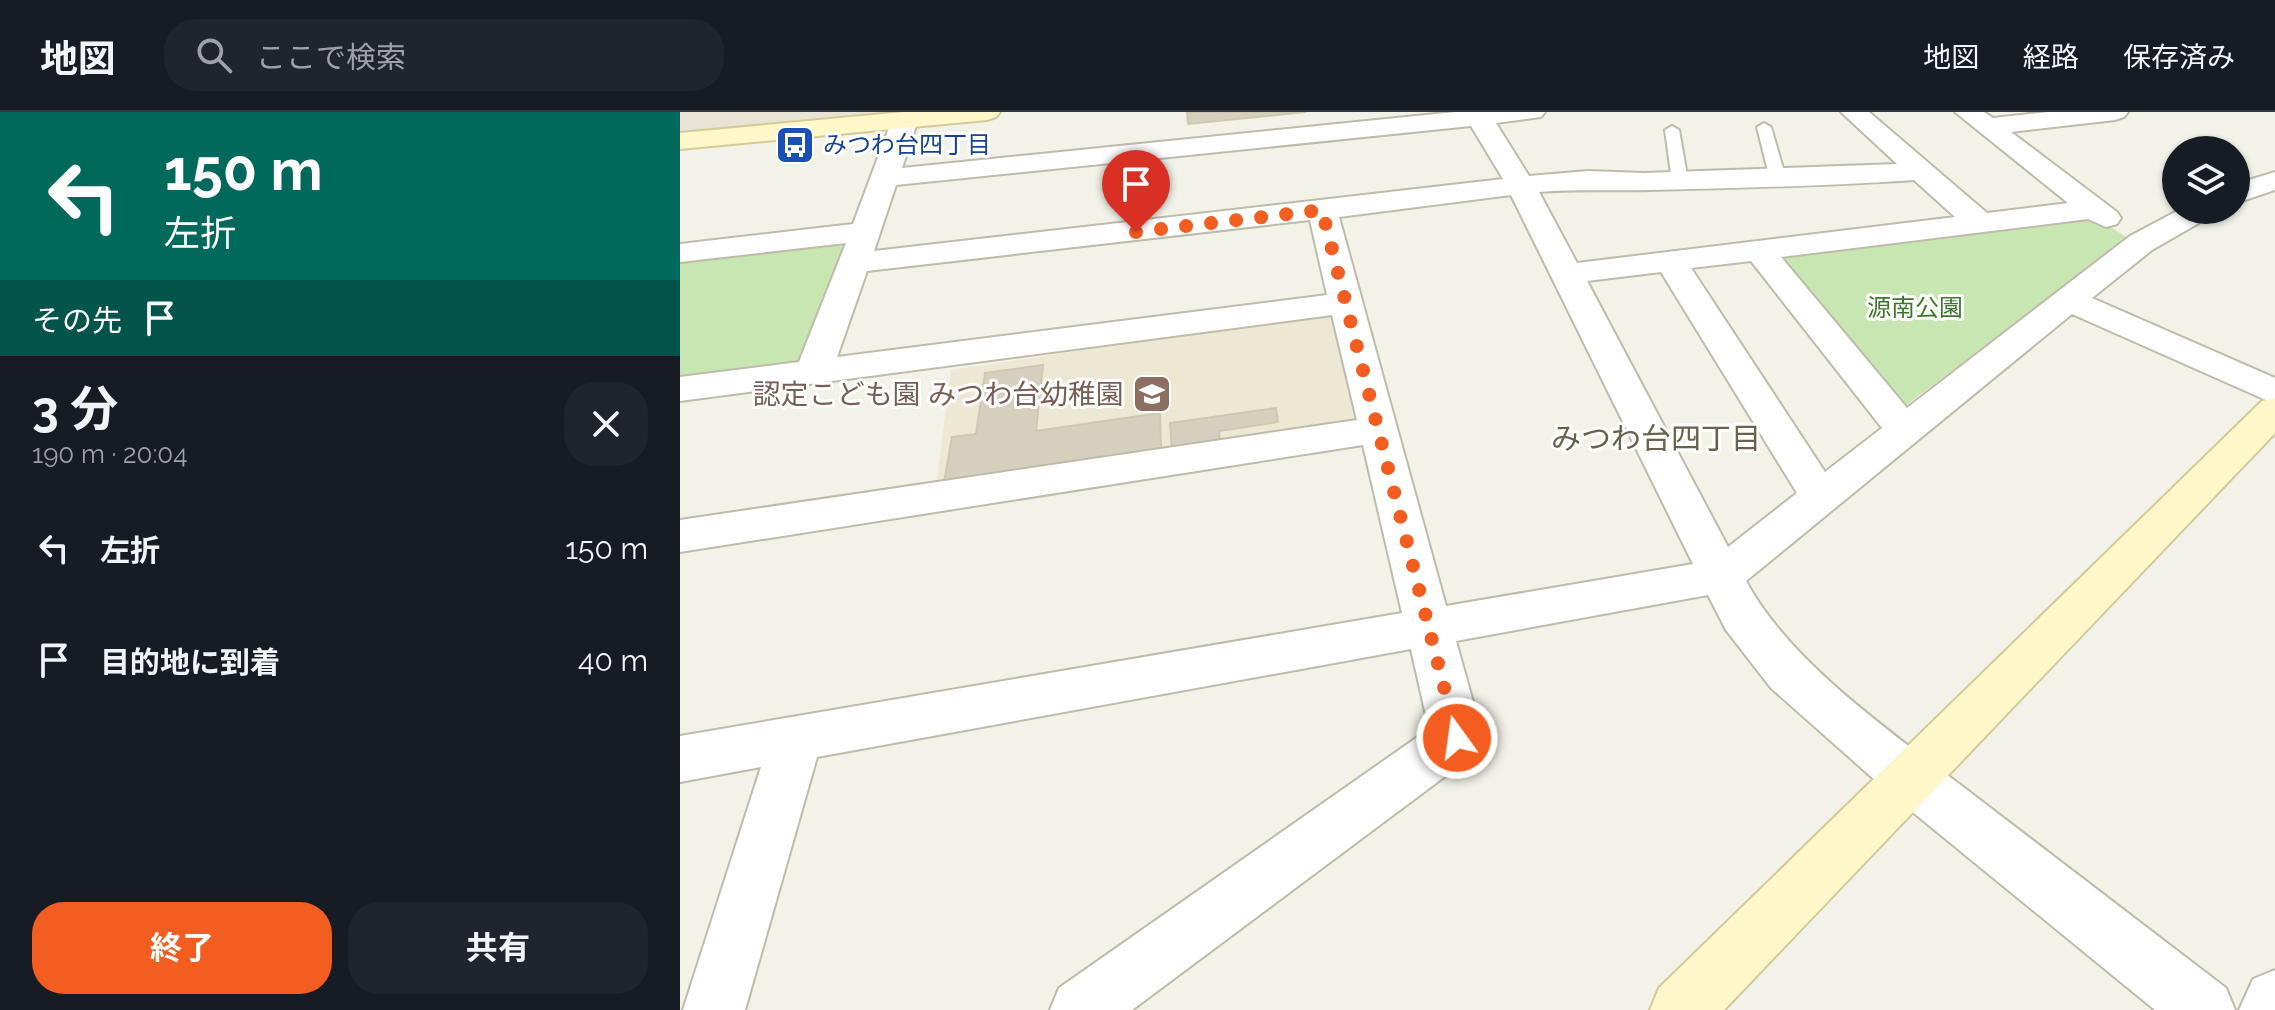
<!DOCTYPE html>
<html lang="ja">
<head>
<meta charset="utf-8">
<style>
	:root { --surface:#171b24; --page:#20242c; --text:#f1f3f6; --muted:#9ea1a6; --line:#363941; --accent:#f35d20 }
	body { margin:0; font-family:Raleway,"Noto Sans JP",sans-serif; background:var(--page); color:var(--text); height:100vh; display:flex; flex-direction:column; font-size:30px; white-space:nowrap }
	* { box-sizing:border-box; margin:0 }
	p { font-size:26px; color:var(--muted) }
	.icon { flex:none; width:44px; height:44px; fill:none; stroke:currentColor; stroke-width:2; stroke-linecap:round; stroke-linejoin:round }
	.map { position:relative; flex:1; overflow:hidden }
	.side { display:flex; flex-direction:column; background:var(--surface); width:680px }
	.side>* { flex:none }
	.hud { background:#00695c; color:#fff; overflow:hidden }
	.controls { position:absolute; left:1482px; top:24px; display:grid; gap:16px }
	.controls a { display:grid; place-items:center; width:88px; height:88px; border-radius:50%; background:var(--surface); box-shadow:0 2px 6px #0004; font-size:40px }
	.pin { position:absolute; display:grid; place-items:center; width:68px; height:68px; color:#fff; margin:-82px -34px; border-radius:50% 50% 50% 0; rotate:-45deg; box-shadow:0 0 8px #0007 }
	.pin .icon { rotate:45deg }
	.me { position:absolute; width:88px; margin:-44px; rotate:346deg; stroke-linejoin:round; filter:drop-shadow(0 0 6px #0008) }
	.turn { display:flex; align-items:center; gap:28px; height:168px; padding:0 32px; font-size:36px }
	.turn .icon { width:104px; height:104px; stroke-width:2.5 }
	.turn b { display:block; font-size:56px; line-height:68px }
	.then { display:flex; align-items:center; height:76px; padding:0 32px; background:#0003; gap:16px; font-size:30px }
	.round { display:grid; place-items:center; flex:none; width:84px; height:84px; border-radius:32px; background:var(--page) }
	.head { display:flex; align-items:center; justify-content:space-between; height:136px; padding:0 32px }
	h1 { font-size:48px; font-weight:700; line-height:60px }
	.action { display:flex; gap:16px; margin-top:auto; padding:16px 32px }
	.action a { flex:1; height:92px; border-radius:32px; background:var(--accent); color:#fff; font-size:32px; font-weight:700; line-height:92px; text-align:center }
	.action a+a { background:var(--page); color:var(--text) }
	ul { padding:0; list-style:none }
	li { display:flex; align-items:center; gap:24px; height:112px; padding:0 32px }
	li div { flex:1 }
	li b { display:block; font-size:30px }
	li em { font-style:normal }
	header { display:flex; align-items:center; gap:48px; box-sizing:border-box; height:112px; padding:0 40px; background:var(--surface); border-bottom:2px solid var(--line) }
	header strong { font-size:38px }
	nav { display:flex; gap:44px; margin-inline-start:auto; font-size:28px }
	.search { width:560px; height:72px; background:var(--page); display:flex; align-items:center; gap:20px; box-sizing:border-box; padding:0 28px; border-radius:32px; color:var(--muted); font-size:30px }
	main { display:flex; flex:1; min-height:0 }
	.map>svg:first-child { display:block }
	.residential { fill:#e7e4d6 }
	.education { fill:#ece8d3 }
	.green { fill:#c8e6b2 }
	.building { fill:#d5cfbe; stroke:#cfc8b1; stroke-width:2 }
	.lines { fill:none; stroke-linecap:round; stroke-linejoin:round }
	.lane-casing { stroke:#bfbbab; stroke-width:4 }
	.street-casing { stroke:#bfbbab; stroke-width:4 }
	.secondary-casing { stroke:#d2cb99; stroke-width:4 }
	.lane { fill:#fff; fill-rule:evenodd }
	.street { fill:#fff; fill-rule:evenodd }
	.secondary { fill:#fdf7c9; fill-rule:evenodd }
	.route { stroke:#f35d20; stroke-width:14; stroke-dasharray:0 25.2 }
	.labels { text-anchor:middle; stroke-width:6; stroke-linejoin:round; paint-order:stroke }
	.far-transit-label { font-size:24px; fill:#164399; stroke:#fff; text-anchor:start }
	.far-park-label { font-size:24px; fill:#3e772c; stroke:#fff }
	.education-label { font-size:28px; fill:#785e54; stroke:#fff; text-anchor:end }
	.neighbourhood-label { font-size:30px; fill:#69624e; stroke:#fff }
</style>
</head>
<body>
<header>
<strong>地図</strong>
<div class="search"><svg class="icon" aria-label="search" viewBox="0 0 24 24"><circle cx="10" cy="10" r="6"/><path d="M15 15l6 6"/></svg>ここで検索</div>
<nav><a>地図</a><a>経路</a><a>保存済み</a></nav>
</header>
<main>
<section class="side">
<div class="hud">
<div class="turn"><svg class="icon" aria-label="left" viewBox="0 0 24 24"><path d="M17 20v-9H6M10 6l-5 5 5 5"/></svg><div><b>150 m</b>左折</div></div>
<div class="then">その先<svg class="icon" aria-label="arrive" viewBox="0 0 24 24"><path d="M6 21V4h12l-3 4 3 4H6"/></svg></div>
</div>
<div class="head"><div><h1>3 分</h1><p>190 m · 20:04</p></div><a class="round"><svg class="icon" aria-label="close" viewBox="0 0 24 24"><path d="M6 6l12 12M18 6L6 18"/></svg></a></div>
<ul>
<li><svg class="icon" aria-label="left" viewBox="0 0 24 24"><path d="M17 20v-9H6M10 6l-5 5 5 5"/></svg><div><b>左折</b></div><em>150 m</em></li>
<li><svg class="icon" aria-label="arrive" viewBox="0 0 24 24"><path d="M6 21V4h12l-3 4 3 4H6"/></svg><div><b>目的地に到着</b></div><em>40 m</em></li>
</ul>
<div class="action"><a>終了</a><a>共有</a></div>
</section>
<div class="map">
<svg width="1595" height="898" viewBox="0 0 1595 898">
	<rect width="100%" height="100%" fill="#f3f2e8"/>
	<!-- residential -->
	<path class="residential" d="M0,0H216L0,20Z"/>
	<!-- education -->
	<path class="education" d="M642,202L657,208L680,305L668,316L256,375L271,258Z"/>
	<!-- green -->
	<path class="green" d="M1417,106L1449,127L1222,296L1103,148L1108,140Z
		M170,125L124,247L105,257L0,270V145Z"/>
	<!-- building -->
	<path class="building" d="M507,0H626L508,12Z
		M363,253L356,319L480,301L481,336L264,370L272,325L296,322L305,261Z
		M596,296L598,310L539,319L540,331L492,339L490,311Z"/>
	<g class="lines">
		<!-- lane casing -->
		<g class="lane-casing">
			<path id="lane" d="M1084,11L1091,15L1106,67L1103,70L1098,72L1090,67L1077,15Z
				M992,14L999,18L1008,69L1000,74L992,69L985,18Z"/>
		</g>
		<!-- street casing -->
		<g class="street-casing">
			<path id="street" d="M225,0L234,2L238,8L222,56L775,0H865L861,5L816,11L849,64L908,59L964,61L1217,52L1161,0H1189L1307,101L1388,91L1275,0H1304L1313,6L1368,0H1448L1444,5L1435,8L1331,20L1437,100L1441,106L1437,112L1426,115L1408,107L1101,145L1227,296L1450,124L1499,98H1536L1531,104L1472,138L1412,186L1595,266V292L1392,202L1066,469C1110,552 1219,626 1295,684C1378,748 1462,812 1546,876L1555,898H1475L1213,684L1091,576L1046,518L1028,483L776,529L803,626L795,642L452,898H370L379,876L749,617L731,537L137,645L65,898H3L81,655L0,670V624L722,501L683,333L0,440V408L677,308L652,203L0,289V265L119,250L166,131L0,150V132L173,112L212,8L216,2ZM791,14L823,67L194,139L216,73ZM1234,68L1275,105L897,151L859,80C896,77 933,79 970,78C1058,76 1146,74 1234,68ZM831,83L1013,452L766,494L659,105ZM630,108L647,183L157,245L187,159ZM1071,149L1202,316L1145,360L1011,156ZM981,160L1117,381L1048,435L907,169Z
				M1595,60V78L1556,91V72Z
				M1595,858V898H1559L1573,867Z"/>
		</g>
		<!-- secondary casing -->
		<g class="secondary-casing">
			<path id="secondary" d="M224,0H320L316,5L307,8L0,37V21Z
				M1595,286V321L1044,898H970L979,876L1582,289Z"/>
		</g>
		<!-- lane -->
		<use href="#lane" class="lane"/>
		<!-- street -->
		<use href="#street" class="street"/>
		<!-- secondary -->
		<use href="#secondary" class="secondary"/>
	</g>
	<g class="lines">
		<!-- route -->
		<path class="route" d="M456,120L642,98L777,626"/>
	</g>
	<!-- icons -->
	<defs>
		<g id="bus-square" transform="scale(2)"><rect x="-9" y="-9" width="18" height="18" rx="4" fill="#1a4fb4" stroke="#fff"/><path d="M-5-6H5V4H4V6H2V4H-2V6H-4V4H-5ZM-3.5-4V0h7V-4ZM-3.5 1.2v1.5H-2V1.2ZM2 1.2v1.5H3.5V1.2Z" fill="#fff"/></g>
		<g id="school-square" transform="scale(2)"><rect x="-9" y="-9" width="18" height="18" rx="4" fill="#8d6e63" stroke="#fff"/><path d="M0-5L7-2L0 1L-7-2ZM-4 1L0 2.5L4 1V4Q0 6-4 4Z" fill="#fff"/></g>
	</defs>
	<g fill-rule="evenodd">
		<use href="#bus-square" x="115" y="33"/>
		<use href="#school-square" x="472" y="282"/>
	</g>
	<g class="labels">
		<!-- far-transit labels -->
		<g class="far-transit-label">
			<text x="143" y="41">みつわ台四丁目</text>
		</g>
		<!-- far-park labels -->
		<g class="far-park-label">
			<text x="1235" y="204">源南公園</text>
		</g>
		<!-- education labels -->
		<g class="education-label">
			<text x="444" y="292">認定こども園 みつわ台幼稚園</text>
		</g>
		<!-- neighbourhood labels -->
		<g class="neighbourhood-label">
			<text x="976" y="337">みつわ台四丁目</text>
		</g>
	</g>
</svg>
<div class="controls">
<a><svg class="icon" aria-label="layers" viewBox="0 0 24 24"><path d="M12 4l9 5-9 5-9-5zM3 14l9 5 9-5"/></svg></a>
</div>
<div class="pin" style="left:456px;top:120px;background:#d93025"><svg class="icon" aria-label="arrive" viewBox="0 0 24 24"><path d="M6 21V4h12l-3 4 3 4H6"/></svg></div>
<svg class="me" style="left:777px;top:626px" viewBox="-20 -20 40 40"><circle r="17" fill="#f35d20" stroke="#fff" stroke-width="3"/><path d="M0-11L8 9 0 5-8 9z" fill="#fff"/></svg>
</div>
</main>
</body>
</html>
